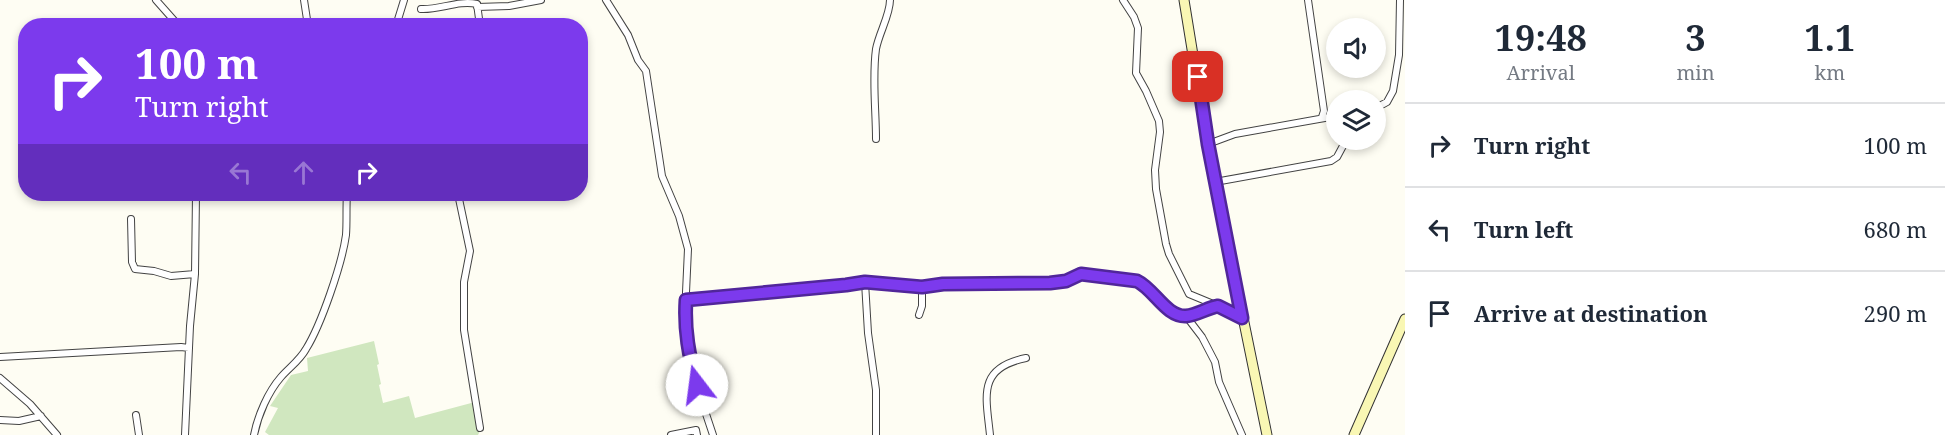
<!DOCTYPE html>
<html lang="en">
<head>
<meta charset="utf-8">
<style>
	:root { --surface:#fff; --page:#f2f2f3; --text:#1f2937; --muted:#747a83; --line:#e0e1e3 }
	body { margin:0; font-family:"Noto Serif",serif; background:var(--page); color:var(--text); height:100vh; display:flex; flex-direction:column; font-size:22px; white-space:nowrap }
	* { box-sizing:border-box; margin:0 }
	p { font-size:20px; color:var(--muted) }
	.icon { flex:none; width:33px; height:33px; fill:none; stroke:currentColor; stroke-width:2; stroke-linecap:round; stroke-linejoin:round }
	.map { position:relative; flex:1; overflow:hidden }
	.drawer { display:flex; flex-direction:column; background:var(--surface); width:540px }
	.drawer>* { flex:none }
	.hud { position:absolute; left:18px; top:18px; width:570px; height:183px; border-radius:24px; box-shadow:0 3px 9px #0003; background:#7c3aed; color:#fff; overflow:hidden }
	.buttons { position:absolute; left:1326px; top:18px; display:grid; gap:12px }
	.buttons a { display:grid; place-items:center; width:60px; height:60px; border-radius:50%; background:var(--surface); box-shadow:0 3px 9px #0003; font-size:30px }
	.pin { position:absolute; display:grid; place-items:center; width:51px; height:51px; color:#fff; margin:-26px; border-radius:12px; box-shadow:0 3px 9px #0006 }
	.me { position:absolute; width:66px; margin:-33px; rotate:345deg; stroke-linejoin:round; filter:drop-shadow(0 0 4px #0008) }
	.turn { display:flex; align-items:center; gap:21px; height:126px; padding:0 18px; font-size:27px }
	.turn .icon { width:78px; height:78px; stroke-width:2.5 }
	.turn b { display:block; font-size:42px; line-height:51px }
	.lanes { display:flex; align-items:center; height:57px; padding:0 18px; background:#0003; justify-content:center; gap:30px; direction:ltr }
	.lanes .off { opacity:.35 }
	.eta { display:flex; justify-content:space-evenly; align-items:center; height:102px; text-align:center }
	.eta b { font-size:36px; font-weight:700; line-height:42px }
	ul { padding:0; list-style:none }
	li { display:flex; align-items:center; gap:18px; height:84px; padding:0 18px; border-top:2px solid var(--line) }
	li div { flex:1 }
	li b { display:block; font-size:22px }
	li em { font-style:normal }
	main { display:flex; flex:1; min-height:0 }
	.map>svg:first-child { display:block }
	.green { fill:#d0e7bf }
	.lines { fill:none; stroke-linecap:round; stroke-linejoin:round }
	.street-casing { stroke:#434343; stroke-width:8 }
	.secondary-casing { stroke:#323232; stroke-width:11 }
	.street { stroke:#fff; stroke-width:6 }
	.secondary { stroke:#f9f7b4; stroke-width:9 }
	.route-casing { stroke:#51269a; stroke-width:15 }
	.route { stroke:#7c3aed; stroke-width:10 }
</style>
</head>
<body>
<main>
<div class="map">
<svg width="1405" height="435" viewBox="0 0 1405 435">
	<rect width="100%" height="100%" fill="#fefdf3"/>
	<!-- green -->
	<path class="green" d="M374,341L379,364L377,365L381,384L379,385L383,403L409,396L415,418L475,402L480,431L478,435H269L265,432L278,408L270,406L291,375L308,371L307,358Z"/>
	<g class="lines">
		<!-- street casing -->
		<g class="street-casing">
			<path id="street" d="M156,0L179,26
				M304,0L308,26
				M606,0L628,35L638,60L646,71L662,176L679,216L688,249L685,314L688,349L703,405L713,435
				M1123,0L1134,17L1138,28L1136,73L1146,91L1159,121L1160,132L1155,170L1156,189L1166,244L1169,254L1189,294L1218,306
				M1308,0L1324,111L1322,117
				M477,4L480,26
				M477,7L509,6L541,0
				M421,9C440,10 458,0 477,4
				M396,26L404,0
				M1376,108L1387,102L1393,91L1399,55L1400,0
				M876,139C876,110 872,78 876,49C879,33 890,15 890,0
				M1208,144L1235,134L1336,116
				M1215,182L1331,161L1337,157L1344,144L1359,140
				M458,194L470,251L464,282V330L480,428
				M131,219L132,262L135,269L154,271L171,276L195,274
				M865,282L868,333L876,390V435
				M922,287L943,284L1050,283L1066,281L1081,274L1137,281C1154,289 1165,317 1186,316C1197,315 1207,308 1218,306L1242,318
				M686,300L846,285L865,282L922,287V306L919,315
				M1186,316L1202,337L1215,362L1219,382L1242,435
				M0,357L181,347L189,348
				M0,378L30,404L57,435
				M136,415L139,435
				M0,420L19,421L41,416
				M185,435L190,326L195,274L196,194
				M254,435C258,415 268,392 281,377C290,367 300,360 306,349C321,325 342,264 346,235C347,222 346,207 347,194
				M671,435L696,430L697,435
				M990,435C986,396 977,368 1026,358"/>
		</g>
		<!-- secondary casing -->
		<g class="secondary-casing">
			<path id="secondary" d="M1184,0L1207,141L1267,435
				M1354,435L1405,319"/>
		</g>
		<!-- street -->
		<use href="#street" class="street"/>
		<!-- secondary -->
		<use href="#secondary" class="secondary"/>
	</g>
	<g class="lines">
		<!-- route casing -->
		<g class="route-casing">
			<path id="route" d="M697,385C689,356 684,330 686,300L846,285L865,282L922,287L943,284L1050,283L1066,281L1081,274L1137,281C1154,289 1166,317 1186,316C1197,315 1207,308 1218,306L1242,318L1208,144L1198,77"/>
		</g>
		<!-- route -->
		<use href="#route" class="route"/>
	</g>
</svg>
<div class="buttons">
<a><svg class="icon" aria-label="sound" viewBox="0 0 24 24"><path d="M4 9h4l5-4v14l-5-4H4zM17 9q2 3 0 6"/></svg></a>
<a><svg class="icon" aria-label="layers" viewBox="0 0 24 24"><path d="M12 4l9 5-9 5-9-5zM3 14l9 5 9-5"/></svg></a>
</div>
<div class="pin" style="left:1198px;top:77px;background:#d93025"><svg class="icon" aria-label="arrive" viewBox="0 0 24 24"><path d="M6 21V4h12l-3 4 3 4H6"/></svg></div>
<svg class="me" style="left:697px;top:385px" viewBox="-20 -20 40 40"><circle r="19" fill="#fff"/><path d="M0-13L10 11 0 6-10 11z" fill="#7c3aed"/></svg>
<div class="hud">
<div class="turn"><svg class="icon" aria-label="right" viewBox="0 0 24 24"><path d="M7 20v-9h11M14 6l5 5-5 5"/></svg><div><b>100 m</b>Turn right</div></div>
<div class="lanes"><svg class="icon off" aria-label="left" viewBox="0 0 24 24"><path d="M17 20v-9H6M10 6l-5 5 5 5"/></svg><svg class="icon off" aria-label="ahead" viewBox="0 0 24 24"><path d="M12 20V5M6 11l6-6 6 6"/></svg><svg class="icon" aria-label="right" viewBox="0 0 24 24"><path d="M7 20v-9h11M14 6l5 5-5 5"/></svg></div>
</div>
</div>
<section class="drawer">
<div class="eta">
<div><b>19:48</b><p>Arrival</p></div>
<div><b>3</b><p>min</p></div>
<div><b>1.1</b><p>km</p></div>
</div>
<ul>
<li><svg class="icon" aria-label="right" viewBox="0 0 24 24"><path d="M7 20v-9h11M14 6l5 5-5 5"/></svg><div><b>Turn right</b></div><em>100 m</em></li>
<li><svg class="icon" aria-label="left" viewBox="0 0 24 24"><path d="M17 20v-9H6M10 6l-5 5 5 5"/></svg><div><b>Turn left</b></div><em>680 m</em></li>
<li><svg class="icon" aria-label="arrive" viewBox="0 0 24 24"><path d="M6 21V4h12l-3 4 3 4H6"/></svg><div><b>Arrive at destination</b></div><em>290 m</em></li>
</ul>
</section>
</main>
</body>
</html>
